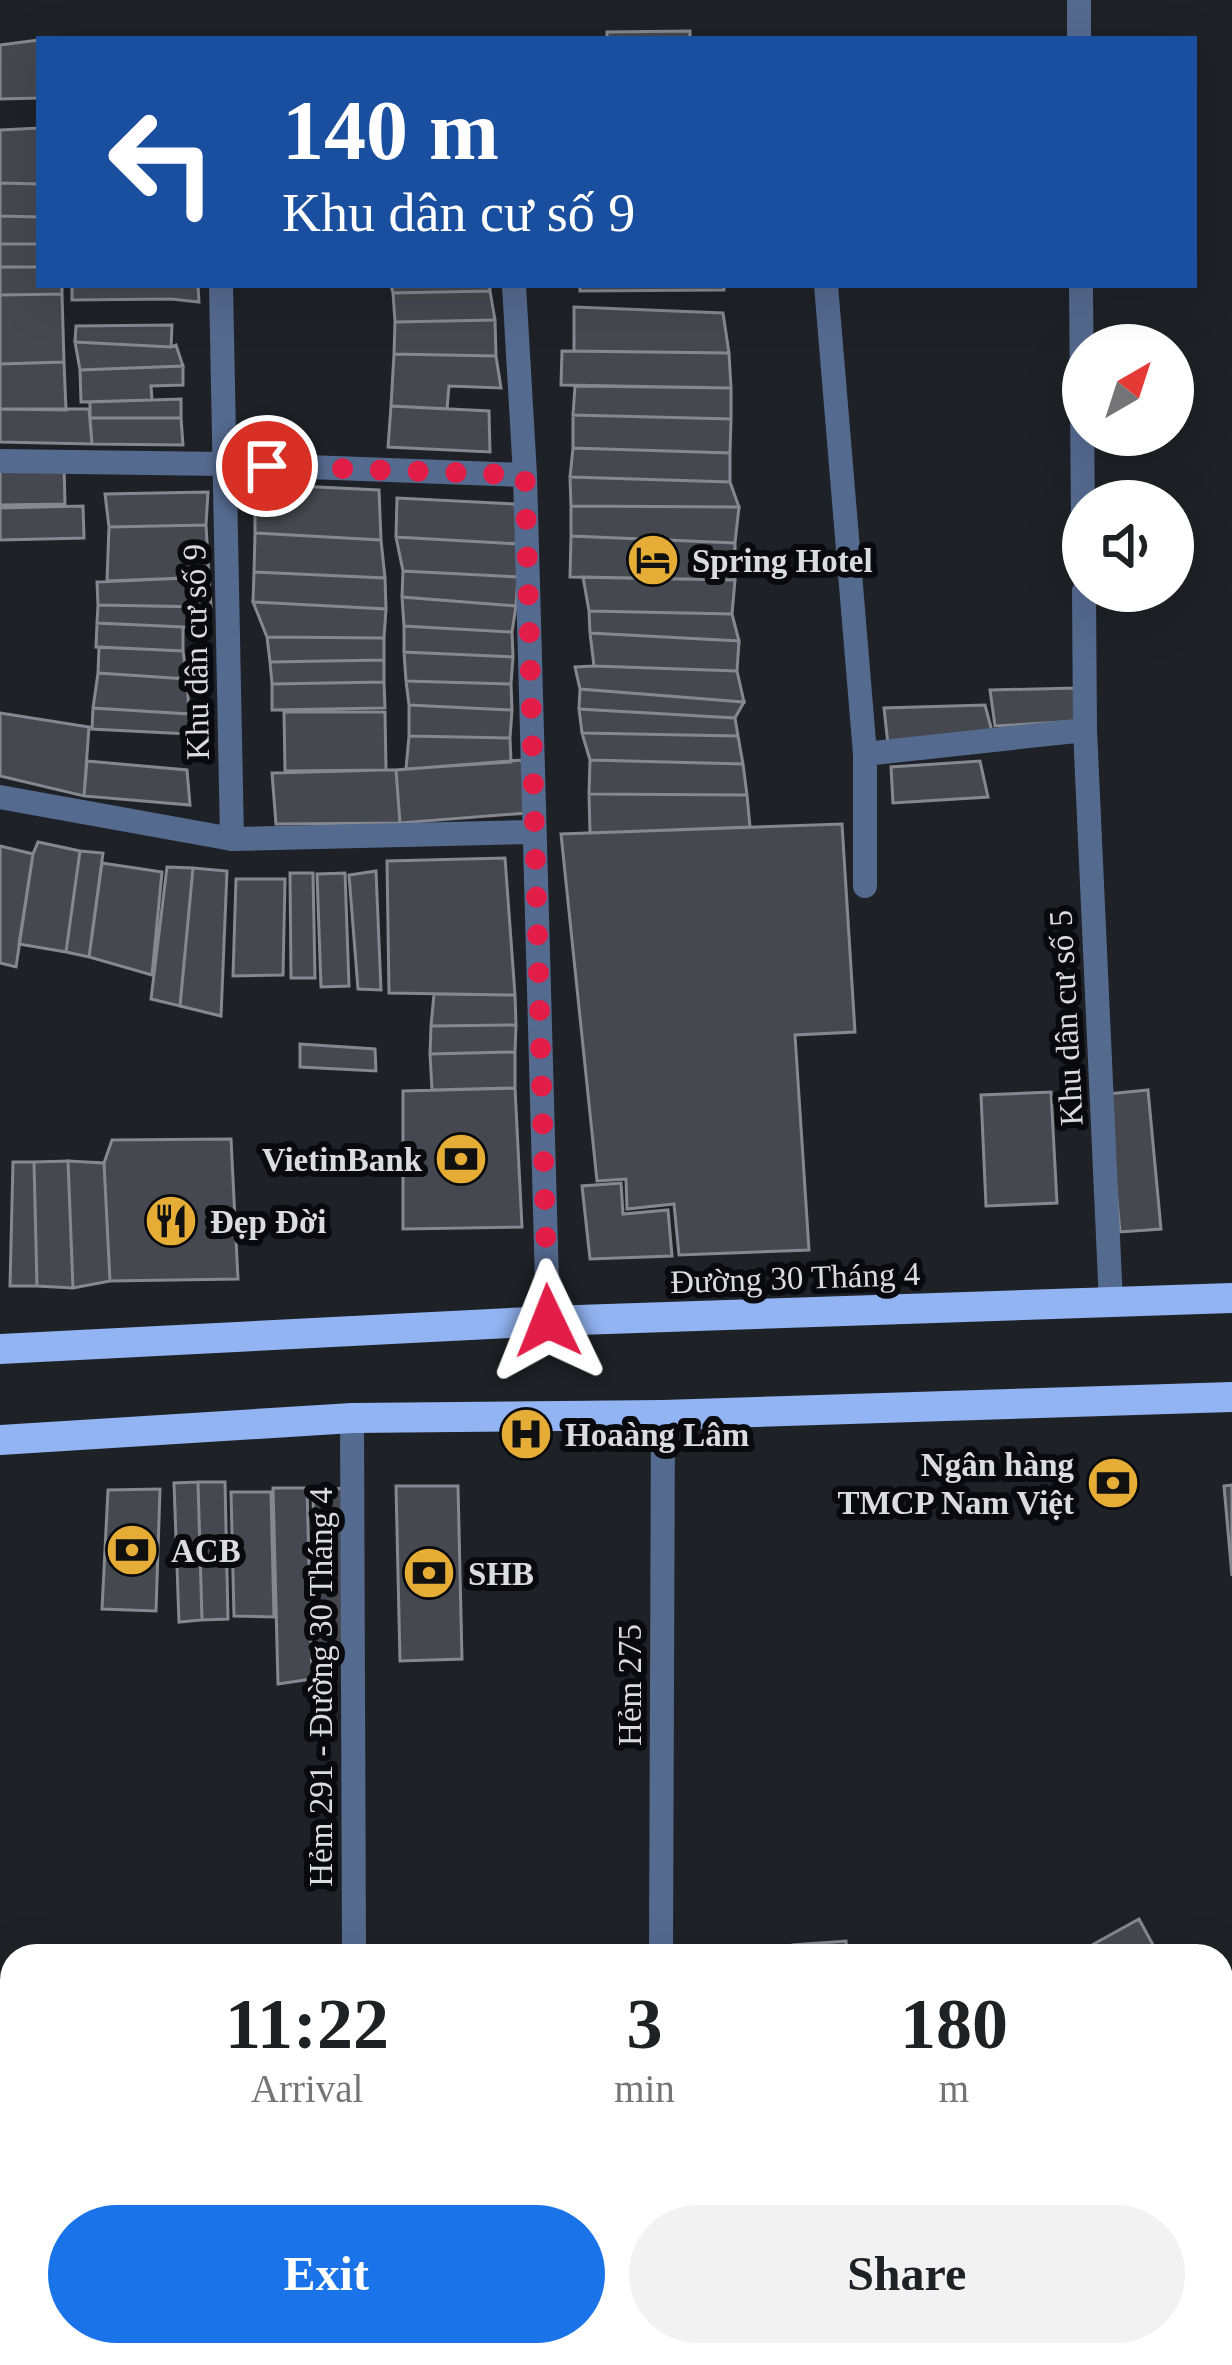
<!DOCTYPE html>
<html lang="en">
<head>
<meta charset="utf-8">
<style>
	:root { --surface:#fff; --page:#f2f2f2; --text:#202124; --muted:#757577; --accent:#1a73e8 }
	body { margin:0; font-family:Georgia,serif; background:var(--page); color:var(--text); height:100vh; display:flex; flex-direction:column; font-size:45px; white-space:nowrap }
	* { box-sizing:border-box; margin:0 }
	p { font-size:39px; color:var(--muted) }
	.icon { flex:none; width:66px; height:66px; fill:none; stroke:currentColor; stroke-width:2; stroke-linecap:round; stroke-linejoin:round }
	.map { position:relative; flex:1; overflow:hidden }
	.drawer { position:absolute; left:0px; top:1944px; width:1233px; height:423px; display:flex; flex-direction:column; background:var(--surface); border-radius:36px 36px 0 0; box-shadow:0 12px 48px #0002 }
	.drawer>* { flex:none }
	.top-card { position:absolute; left:36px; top:36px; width:1161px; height:252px; border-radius:0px; box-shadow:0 12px 48px #0002; background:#1a4fa0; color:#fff; overflow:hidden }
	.needle { width:78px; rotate:39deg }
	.tools { position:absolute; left:1062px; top:324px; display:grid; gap:24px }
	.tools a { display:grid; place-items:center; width:132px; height:132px; border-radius:50%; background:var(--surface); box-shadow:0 12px 48px #0002; font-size:60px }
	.pin { position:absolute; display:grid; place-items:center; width:102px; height:102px; color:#fff; margin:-51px; border:6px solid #fff; border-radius:50%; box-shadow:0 3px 12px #0007 }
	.me { position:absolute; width:132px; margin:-66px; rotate:358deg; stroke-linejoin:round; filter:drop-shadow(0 0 9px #0008) }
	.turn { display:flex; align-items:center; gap:42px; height:252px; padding:0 48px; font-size:54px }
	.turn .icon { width:156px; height:156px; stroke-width:2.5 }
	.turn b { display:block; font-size:84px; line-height:102px }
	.eta { display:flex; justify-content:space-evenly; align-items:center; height:204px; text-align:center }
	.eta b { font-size:72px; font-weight:800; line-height:84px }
	.action { display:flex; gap:24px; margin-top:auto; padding:24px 48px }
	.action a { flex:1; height:138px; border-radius:72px; background:var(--accent); color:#fff; font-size:48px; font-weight:800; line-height:138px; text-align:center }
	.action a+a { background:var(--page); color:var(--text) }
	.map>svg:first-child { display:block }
	.building { fill:#45484e; stroke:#85898f; stroke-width:3 }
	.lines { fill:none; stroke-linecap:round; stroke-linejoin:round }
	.service { stroke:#556a8f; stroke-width:24 }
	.minor { stroke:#556a8f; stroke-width:24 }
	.primary { stroke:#92b4f2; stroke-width:30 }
	.route { stroke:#e11d48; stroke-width:21; stroke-dasharray:0 37.8 }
	.labels { text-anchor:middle; stroke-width:12; stroke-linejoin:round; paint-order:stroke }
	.poi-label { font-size:33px; font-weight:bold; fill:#dadce0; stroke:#090a0d; text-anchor:start }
	.street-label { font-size:33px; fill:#dadce0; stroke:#090a0d }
</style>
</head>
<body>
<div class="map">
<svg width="1232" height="2365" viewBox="0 0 1232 2365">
	<rect width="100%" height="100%" fill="#1e2126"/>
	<!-- building -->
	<path class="building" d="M690,31V39H607V32Z
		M39,40V98L0,99V45Z
		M39,128V184L0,183V130Z
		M0,183L39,184V217L0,216Z
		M0,216L39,217V244H0Z
		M0,244H39V267H0Z
		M0,267H39V285H62V294L0,295Z
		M72,285H198L199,302L171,299L72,300Z
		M391,285H490V291L393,293Z
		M580,285H724V290L580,291Z
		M490,291L495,320L395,322L393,293Z
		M62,294L64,362L0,364V295Z
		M574,307L723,313L729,353L574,351Z
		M495,320L496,356L394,354L395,322Z
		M172,325L171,347L75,342L76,326Z
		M75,342L171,347L176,345L183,366L80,370Z
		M562,351L729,353L731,388L561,385Z
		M394,354L496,356L501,388L449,386L447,409L391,406Z
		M64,362L66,410L0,409V364Z
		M183,366V385L151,386L152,400L81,402L80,370Z
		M575,386L731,388V419L573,415Z
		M181,399V418H90V402Z
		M391,406L489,411L490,452L388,447Z
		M0,409H89L92,444L0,442Z
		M573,415L731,419L730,453L573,448Z
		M90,418H181L183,445L92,444Z
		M573,448L730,453V482L570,477Z
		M64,467L65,504L0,505V468Z
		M570,477L730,482L739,507L571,506Z
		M255,484L379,490L381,540L255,533Z
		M208,492L206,525L109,527L105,494Z
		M397,498L515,504L519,544L396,537Z
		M83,506L84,538L0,540V508Z
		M571,506L739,507L735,543L571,536Z
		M206,525L209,577L107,581L109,527Z
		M255,533L381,540L385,578L254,572Z
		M571,536L735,543V580L570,577Z
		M396,537L519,544L518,577L403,571Z
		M403,571L518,577L516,606L402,597Z
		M254,572L385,578L386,609L253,602Z
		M209,577L211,607L98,605L97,582Z
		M583,577L735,580L732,614L589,611Z
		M402,597L516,606L512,632L404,626Z
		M253,602L386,609L384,638L267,637Z
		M98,605L202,607L204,628L97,623Z
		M589,611L732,614L739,641L590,633Z
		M97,623L183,627V651L96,647Z
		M404,626L512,632L513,657L404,652Z
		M590,633L739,641L737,671L594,666Z
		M267,637L384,638V660L270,662Z
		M99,647L183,651L187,679L98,673Z
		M404,652L513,657L511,684L406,681Z
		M384,660V682L272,684L270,662Z
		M594,666L737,671L744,702L580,689L575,667Z
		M98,673L187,679L189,714L93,708Z
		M406,681L511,684L512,710L409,705Z
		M384,682L385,708L272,710V684Z
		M1076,688L1079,721L995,726L990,690Z
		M580,689L744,702L735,718L579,709Z
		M409,705L512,710L510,738L409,736Z
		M985,705L993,735L888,745L884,708Z
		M93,708L189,714L188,734L92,729Z
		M579,709L735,718L738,736L582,733Z
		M284,712H385L386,770L285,771Z
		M0,713L89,727L84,796L0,776Z
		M582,733L738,736L743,764L590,760Z
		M409,736L510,738L511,762L406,769Z
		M522,760L527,813L400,823L396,770Z
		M590,760L743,764L747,795L589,794Z
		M87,761L187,770L190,805L84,796Z
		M980,761L988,797L893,803L891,767Z
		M386,770H396L400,823L276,824L272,773Z
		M589,794L747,795L750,827L590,833Z
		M842,824L855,1032L795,1035L809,1250L679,1255L674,1204L627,1209L626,1179L597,1181L561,834Z
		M38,842L80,851L66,952L19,944L33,854Z
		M0,846L33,854L16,967L0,963Z
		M80,851L103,853L89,957L66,952Z
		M505,858L515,995L389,993L387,861Z
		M102,863L162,872L152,975L89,957Z
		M167,867L193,868L180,1006L151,999Z
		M193,868L227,871L221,1016L180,1006Z
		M376,871L381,990L358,989L349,875Z
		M290,873H313L315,978H291Z
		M345,873L349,986L321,987L317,874Z
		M236,879H285L283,975L233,976Z
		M434,994L515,995L516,1025L431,1026Z
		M516,1025L515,1052L430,1054L431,1026Z
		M300,1044L375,1049L376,1071L300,1067Z
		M515,1052V1088L432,1090L430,1054Z
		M515,1088L522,1227L403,1229V1091Z
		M1148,1090L1161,1229L1120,1232L1107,1094Z
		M1051,1092L1057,1203L986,1206L981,1095Z
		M231,1139L238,1279L110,1281L104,1163L112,1140Z
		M68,1161L73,1288L37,1286L34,1162Z
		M68,1161L104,1163L110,1281L73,1288Z
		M13,1162H34L37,1286H10Z
		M621,1183L623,1214L668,1210L672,1256L590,1259L582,1186Z
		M198,1482L202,1620L179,1622L174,1483Z
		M198,1482H225L228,1619L202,1620Z
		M1232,1485V1576L1224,1486Z
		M396,1486H458L462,1659L400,1661Z
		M273,1488H307L312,1679L278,1684Z
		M345,1488L343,1651H316L313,1491Z
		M160,1489L156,1611L102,1609L108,1490Z
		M231,1492H271L274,1617L234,1616Z
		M1139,1919L1159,1956H1072Z
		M846,1941L847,1956H794L793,1945Z
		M659,2355H919L925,2365H665Z"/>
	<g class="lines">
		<!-- service -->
		<path class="service" d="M1079,0V39
			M1081,285L1083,522
			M1084,591L1085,730L1111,1303
			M352,1418L354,1956
			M0,2181L12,2234"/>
		<!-- minor -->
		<path class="minor" d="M221,285L232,839L533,832
			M514,285L525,475L548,1321
			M826,285L865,754V886
			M0,461L224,464L525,475
			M865,754L1085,730
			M0,797L232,839
			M661,1956L663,1415"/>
		<!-- primary -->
		<path class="primary" d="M0,1349L548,1321L1232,1298
			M0,1440L352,1418L663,1415L1232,1397"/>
	</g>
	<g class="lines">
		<!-- route -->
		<path class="route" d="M267,466L525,475L548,1321"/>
	</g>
	<!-- icons -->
	<defs>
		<g id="hotel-disc" transform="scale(2.7)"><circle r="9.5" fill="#e5ad35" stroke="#090a0d"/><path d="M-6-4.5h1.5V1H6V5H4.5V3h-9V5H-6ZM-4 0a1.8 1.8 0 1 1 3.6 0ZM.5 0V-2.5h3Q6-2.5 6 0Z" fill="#111"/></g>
		<g id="bank-disc" transform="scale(2.7)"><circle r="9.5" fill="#e5ad35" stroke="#090a0d"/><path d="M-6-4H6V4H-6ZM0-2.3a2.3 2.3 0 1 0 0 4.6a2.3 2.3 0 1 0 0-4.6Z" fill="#111"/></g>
		<g id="restaurant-disc" transform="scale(2.7)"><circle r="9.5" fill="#e5ad35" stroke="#090a0d"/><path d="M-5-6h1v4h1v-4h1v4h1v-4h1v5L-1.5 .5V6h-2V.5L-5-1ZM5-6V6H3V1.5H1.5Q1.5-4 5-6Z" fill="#111"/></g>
		<g id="hospital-disc" transform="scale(2.7)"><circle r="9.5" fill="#e5ad35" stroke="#090a0d"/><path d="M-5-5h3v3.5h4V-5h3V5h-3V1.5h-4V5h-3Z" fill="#111"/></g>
	</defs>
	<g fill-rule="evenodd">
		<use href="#hotel-disc" x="653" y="560"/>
		<use href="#bank-disc" x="461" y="1159"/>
		<use href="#restaurant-disc" x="171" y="1221"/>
		<use href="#hospital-disc" x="526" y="1434"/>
		<use href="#bank-disc" x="1113" y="1483"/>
		<use href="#bank-disc" x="132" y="1550"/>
		<use href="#bank-disc" x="429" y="1573"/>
	</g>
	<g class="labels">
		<!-- poi labels -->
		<g class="poi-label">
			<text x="692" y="572">Spring Hotel</text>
			<text x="422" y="1171" text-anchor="end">VietinBank</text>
			<text x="210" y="1233">Đẹp Đời</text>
			<text x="565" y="1446">Hoaàng Lâm</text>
			<text x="1074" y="1476" text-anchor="end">Ngân hàng<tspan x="1074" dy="38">TMCP Nam Việt</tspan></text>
			<text x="171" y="1562">ACB</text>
			<text x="468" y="1585">SHB</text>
		</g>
		<!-- street labels -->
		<g class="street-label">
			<text transform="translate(195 652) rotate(-91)" y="12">Khu dân cư số 9</text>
			<text transform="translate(1065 1018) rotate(-93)" y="12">Khu dân cư số 5</text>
			<text transform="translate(795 1277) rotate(-2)" y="12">Đường 30 Tháng 4</text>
			<text transform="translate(629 1685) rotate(-90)" y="12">Hẻm 275</text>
			<text transform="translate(320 1687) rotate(-90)" y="12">Hẻm 291 - Đường 30 Tháng 4</text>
		</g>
	</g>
</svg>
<div class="tools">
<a><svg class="needle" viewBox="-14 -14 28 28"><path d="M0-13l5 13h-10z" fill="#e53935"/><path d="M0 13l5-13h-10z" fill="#757577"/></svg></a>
<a><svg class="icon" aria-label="sound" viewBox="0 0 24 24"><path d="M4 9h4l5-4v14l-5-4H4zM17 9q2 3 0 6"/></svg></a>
</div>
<div class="pin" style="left:267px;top:466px;background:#d93025"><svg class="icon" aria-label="arrive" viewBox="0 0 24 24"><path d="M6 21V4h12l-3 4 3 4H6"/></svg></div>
<svg class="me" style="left:548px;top:1321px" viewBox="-20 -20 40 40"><path d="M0-17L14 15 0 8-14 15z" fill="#e11d48" stroke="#fff" stroke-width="4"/></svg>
<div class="top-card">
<div class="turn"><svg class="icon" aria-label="left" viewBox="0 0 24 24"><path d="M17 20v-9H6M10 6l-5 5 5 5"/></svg><div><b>140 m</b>Khu dân cư số 9</div></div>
</div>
<section class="drawer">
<div class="eta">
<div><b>11:22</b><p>Arrival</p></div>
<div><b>3</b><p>min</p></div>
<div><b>180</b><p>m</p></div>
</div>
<div class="action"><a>Exit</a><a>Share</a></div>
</section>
</div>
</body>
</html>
